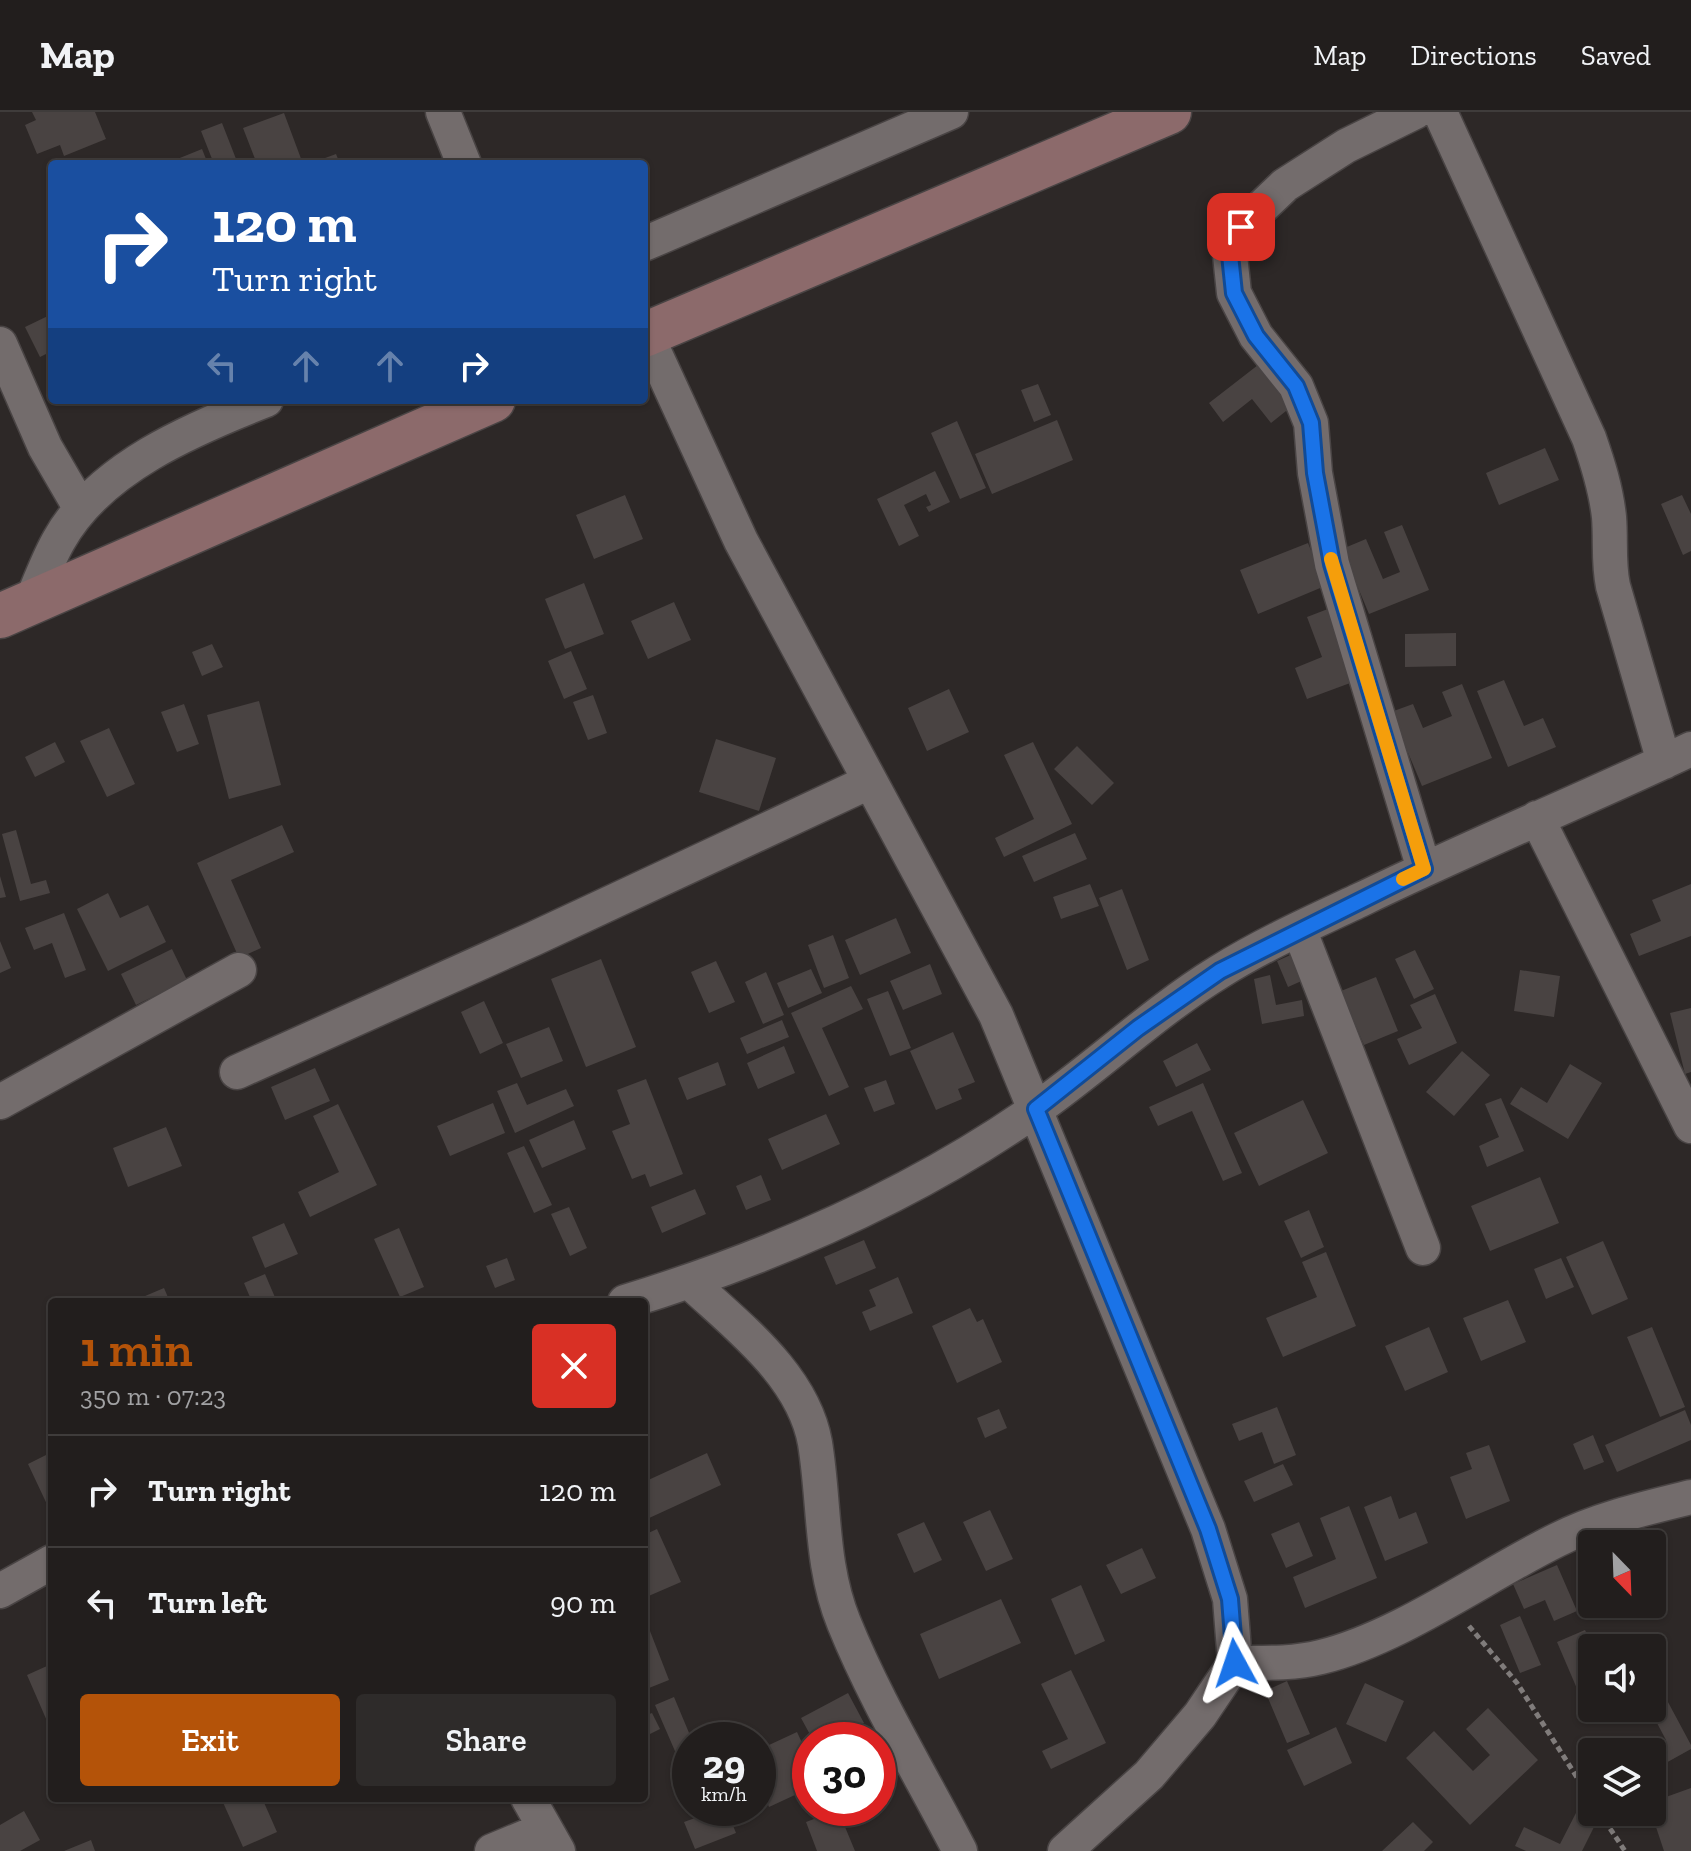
<!DOCTYPE html>
<html lang="en">
<head>
<meta charset="utf-8">
<style>
	:root { --surface:#221e1d; --page:#2e2b2a; --text:#f1f3f6; --muted:#a2a2a4; --line:#3f3c3b; --accent:#b45309 }
	body { margin:0; font-family:"Zilla Slab",serif; background:var(--page); color:var(--text); height:100vh; display:flex; flex-direction:column; font-size:30px; white-space:nowrap }
	* { box-sizing:border-box; margin:0 }
	p { font-size:26px; color:var(--muted) }
	.icon { flex:none; width:44px; height:44px; fill:none; stroke:currentColor; stroke-width:2; stroke-linecap:round; stroke-linejoin:round }
	.map { position:relative; flex:1; overflow:hidden }
	.drawer { position:absolute; left:48px; top:1186px; width:600px; height:504px; display:flex; flex-direction:column; background:var(--surface); border-radius:8px; box-shadow:0 2px 6px #0004,0 0 0 2px var(--line) }
	.drawer>* { flex:none }
	.banner { position:absolute; left:48px; top:48px; width:600px; height:244px; border-radius:8px; box-shadow:0 2px 6px #0004,0 0 0 2px var(--line); background:#1a4fa0; color:#fff; overflow:hidden }
	.needle { width:52px; rotate:157deg }
	.controls { position:absolute; left:1578px; top:1418px; display:grid; gap:16px }
	.controls a { display:grid; place-items:center; width:88px; height:88px; border-radius:8px; background:var(--surface); box-shadow:0 2px 6px #0004,0 0 0 2px var(--line); font-size:40px }
	.speed { position:absolute; left:672px; top:1610px; display:flex; gap:16px; font-size:40px; font-weight:700; text-align:center }
	.speed>* { display:grid; place-content:center; width:104px; height:104px; border-radius:50%; background:var(--surface); box-shadow:0 2px 6px #0004,0 0 0 2px var(--line); line-height:1 }
	.speed small { font-size:20px; font-weight:400 }
	.speed .limit { border:12px solid #d22; background:#fff; color:#111 }
	.pin { position:absolute; display:grid; place-items:center; width:68px; height:68px; color:#fff; margin:-34px; border-radius:16px; box-shadow:0 4px 12px #0006 }
	.me { position:absolute; width:88px; margin:-44px; rotate:355deg; stroke-linejoin:round; filter:drop-shadow(0 0 6px #0008) }
	.turn { display:flex; align-items:center; gap:28px; height:168px; padding:0 32px; font-size:36px }
	.turn .icon { width:104px; height:104px; stroke-width:2.5 }
	.turn b { display:block; font-size:56px; line-height:68px }
	.lanes { display:flex; align-items:center; height:76px; padding:0 32px; background:#0003; justify-content:center; gap:40px; direction:ltr }
	.lanes .off { opacity:.35 }
	.round { display:grid; place-items:center; flex:none; width:84px; height:84px; border-radius:8px; background:var(--page) }
	.head { display:flex; align-items:center; justify-content:space-between; height:136px; padding:0 32px }
	h1 { font-size:48px; font-weight:600; line-height:60px; color:var(--accent) }
	.button { display:flex; gap:16px; margin-top:auto; padding:16px 32px }
	.button a { flex:1; height:92px; border-radius:8px; background:var(--accent); color:#fff; font-size:32px; font-weight:600; line-height:92px; text-align:center }
	.button a+a { background:var(--page); color:var(--text) }
	ul { padding:0; list-style:none }
	li { display:flex; align-items:center; gap:24px; height:112px; padding:0 32px; border-top:2px solid var(--line) }
	li div { flex:1 }
	li b { display:block; font-size:30px }
	li em { font-style:normal }
	header { display:flex; align-items:center; gap:48px; box-sizing:border-box; height:112px; padding:0 40px; background:var(--surface); border-bottom:2px solid var(--line) }
	header strong { font-size:38px }
	nav { display:flex; gap:44px; margin-inline-start:auto; font-size:28px }
	.map>svg:first-child { display:block }
	.building { fill:#494342 }
	.lines { fill:none; stroke-linecap:round; stroke-linejoin:round }
	.street-casing { stroke:#494444; stroke-width:37 }
	.secondary-casing { stroke:#494444; stroke-width:47 }
	.path { stroke:#807c7b; stroke-width:5; stroke-dasharray:6 4; stroke-linecap:butt }
	.street { stroke:#736c6c; stroke-width:34 }
	.secondary { stroke:#8c6a6b; stroke-width:44 }
	.route-casing { stroke:#114b97; stroke-width:20 }
	.route { stroke:#1a73e8; stroke-width:14 }
	.slow { stroke:#f59e0b; stroke-width:14 }
</style>
</head>
<body>
<header>
<strong>Map</strong>
<nav><a>Map</a><a>Directions</a><a>Saved</a></nav>
</header>
<div class="map">
<svg width="1691" height="1739" viewBox="0 0 1691 1739">
	<rect width="100%" height="100%" fill="#2d2827"/>
	<!-- building -->
	<path class="building" d="M32,0H95L106,27L64,44L60,33L37,42L25,13L36,8Z
		M284,1L303,52H257L243,16Z
		M222,11L238,52H214L201,19Z
		M202,37L208,52H165Z
		M336,42L340,52H318L317,49Z
		M52,202V239L40,245L25,215Z
		M1258,253L1291,295L1271,311L1252,287L1223,310L1209,291Z
		M1038,272L1051,303L1034,310L1021,278Z
		M1057,308L1073,348L992,382L975,342Z
		M957,309L986,376L960,387L931,321Z
		M1545,336L1559,368L1499,393L1486,361Z
		M935,359L950,390L929,400L926,395L931,393L926,382L904,393L919,424L899,434L877,387Z
		M625,383L643,427L594,447L576,403Z
		M1682,383L1691,402V439L1683,443L1661,392Z
		M1402,413L1429,478L1369,502L1342,437L1366,427L1383,467L1400,460L1384,420Z
		M1308,431L1325,474L1258,502L1240,458Z
		M584,471L604,522L565,537L545,487Z
		M674,490L691,528L648,547L631,509Z
		M1333,495L1361,567L1307,587L1295,556L1322,545L1307,505Z
		M1456,521V554L1405,555V522Z
		M212,532L223,555L202,564L192,540Z
		M571,539L587,577L564,587L548,549Z
		M1504,568L1524,614L1543,606L1556,635L1508,655L1477,579Z
		M1462,572L1492,646L1422,674L1391,600L1413,592L1423,616L1452,604L1442,580Z
		M949,577L969,620L927,639L908,596Z
		M593,583L607,621L588,628L573,590Z
		M259,589L281,673L229,687L207,603Z
		M184,592L199,632L177,640L161,600Z
		M109,616L135,672L107,685L80,629Z
		M716,627L776,646L759,699L699,680Z
		M55,630L65,650L35,665L25,645Z
		M1033,630L1072,712L1004,745L995,726L1034,707L1004,643Z
		M1077,634L1114,671L1092,693L1054,657Z
		M282,713L294,740L231,768L261,836L239,846L197,751Z
		M16,718L31,772L46,768L50,781L20,789L2,722Z
		M1075,721L1087,747L1034,770L1022,744Z
		M0,764L6,785L0,786Z
		M1090,772L1099,794L1061,807L1053,785Z
		M1691,772V824L1639,844L1630,822L1661,809L1652,788Z
		M1122,777L1149,848L1127,858L1099,786Z
		M108,781L120,806L148,793L166,830L108,859L77,797Z
		M64,801L86,858L65,866L52,831L34,838L25,816Z
		M896,806L911,841L860,863L845,828Z
		M833,823L849,866L824,876L808,833Z
		M0,829L11,856L0,861Z
		M172,837L187,868L136,893L121,862Z
		M1415,838L1434,877L1414,887L1395,847Z
		M1295,841L1306,867L1288,875L1277,849Z
		M601,847L636,935L586,955L551,867Z
		M716,849L735,890L709,901L691,860Z
		M930,852L942,882L903,898L890,869Z
		M811,857L822,881L788,896L777,871Z
		M1520,858L1560,864L1554,905L1514,899Z
		M766,860L784,903L763,912L745,870Z
		M1270,863L1276,893L1302,888L1304,904L1262,912L1254,867Z
		M1376,865L1398,919L1364,933L1341,879Z
		M851,874L863,897L822,916L849,975L829,984L791,901Z
		M888,879L911,936L890,944L867,887Z
		M1435,882L1457,931L1409,953L1397,927L1422,916L1410,893Z
		M484,889L503,931L480,942L461,900Z
		M1691,896V960L1685,962L1670,901Z
		M782,908L789,925L747,942L740,926Z
		M549,915L563,949L521,966L506,932Z
		M953,920L975,970L958,977L962,987L936,998L910,939Z
		M1197,931L1211,958L1176,975L1163,949Z
		M784,934L795,961L758,977L747,951Z
		M1462,939L1490,963L1454,1004L1426,980Z
		M718,950L726,973L687,988L678,966Z
		M1570,952L1602,971L1568,1027L1510,992L1521,975L1547,991Z
		M315,956L330,989L285,1008L271,975Z
		M646,967L683,1062L650,1075L645,1062L632,1067L612,1019L630,1012L617,978Z
		M886,968L895,992L874,1000L864,976Z
		M517,971L527,993L566,977L574,994L515,1021L497,979Z
		M1203,971L1242,1061L1223,1069L1192,999L1158,1014L1149,995Z
		M1501,986L1524,1039L1487,1055L1479,1034L1499,1025L1485,992Z
		M1303,988L1328,1041L1259,1074L1234,1021Z
		M493,991L505,1021L450,1044L437,1014Z
		M338,992L377,1073L310,1105L298,1080L339,1060L313,1004Z
		M826,1002L840,1032L782,1058L768,1027Z
		M574,1008L586,1037L542,1056L529,1028Z
		M166,1015L182,1054L128,1075L113,1036Z
		M524,1034L552,1093L534,1101L507,1041Z
		M761,1063L771,1088L746,1098L736,1074Z
		M1540,1065L1559,1111L1490,1139L1471,1094Z
		M695,1077L706,1102L662,1121L651,1095Z
		M569,1095L587,1136L570,1144L551,1102Z
		M1309,1098L1324,1135L1301,1146L1284,1109Z
		M284,1111L298,1142L265,1156L252,1125Z
		M399,1116L424,1175L400,1185L374,1127Z
		M864,1128L876,1156L836,1173L824,1145Z
		M1603,1129L1628,1187L1592,1203L1566,1145Z
		M1326,1140L1356,1214L1283,1245L1266,1206L1317,1185L1302,1150Z
		M507,1146L515,1168L495,1176L486,1154Z
		M1561,1146L1574,1175L1546,1187L1534,1157Z
		M265,1162L277,1190H252L244,1171Z
		M898,1165L913,1201L870,1219L862,1200L876,1194L869,1178Z
		M164,1176L170,1190H131Z
		M1508,1188L1526,1230L1481,1249L1463,1206Z
		M970,1196L977,1210L983,1207L1002,1250L957,1271L932,1214Z
		M1429,1215L1448,1260L1405,1279L1385,1234Z
		M1652,1215L1685,1295L1660,1305L1627,1225Z
		M1277,1295L1296,1343L1274,1352L1262,1320L1239,1329L1232,1312Z
		M999,1297L1007,1316L985,1326L977,1306Z
		M1685,1298L1691,1313V1328L1617,1360L1605,1333Z
		M1593,1323L1604,1350L1584,1358L1573,1332Z
		M1489,1333L1510,1389L1466,1407L1450,1365L1472,1357L1466,1341Z
		M52,1340V1403L28,1352Z
		M707,1341L721,1373L647,1407L644,1370Z
		M1283,1352L1293,1373L1254,1390L1244,1369Z
		M1391,1384L1399,1407L1416,1400L1428,1431L1385,1449L1364,1395Z
		M1349,1394L1377,1466L1305,1496L1293,1465L1336,1447L1320,1406Z
		M990,1398L1013,1447L986,1459L963,1410Z
		M924,1410L942,1448L914,1461L897,1422Z
		M1299,1410L1313,1444L1286,1456L1271,1422Z
		M657,1417L681,1470L644,1486V1423Z
		M1142,1436L1156,1466L1121,1482L1106,1453Z
		M1557,1453L1577,1499L1554,1509L1545,1488L1524,1497L1513,1472Z
		M1081,1473L1105,1529L1075,1543L1051,1487Z
		M1001,1487L1021,1531L939,1567L920,1522Z
		M1520,1504L1541,1553L1520,1561L1500,1513Z
		M1585,1518L1593,1536L1592,1596H1617L1590,1607L1557,1530Z
		M650,1519L669,1568L649,1576L644,1563V1522Z
		M47,1554L52,1565V1606L47,1609L27,1563Z
		M1071,1558L1106,1631L1051,1657L1042,1639L1068,1627L1041,1572Z
		M1287,1569L1310,1622L1287,1631L1265,1579Z
		M1365,1571L1404,1589L1386,1630L1346,1612Z
		M1661,1577L1691,1633V1637L1664,1652L1655,1635L1666,1628L1649,1596H1652V1582Z
		M848,1581L864,1611L830,1628H813L801,1606Z
		M674,1585L692,1628L690,1649L681,1653L655,1593Z
		M1488,1596L1538,1648L1470,1713L1406,1646L1434,1619L1473,1659L1490,1643L1466,1617Z
		M652,1601L660,1617L644,1625V1604Z
		M1336,1615L1352,1651L1304,1674L1287,1638Z
		M797,1620L810,1648V1676L769,1695L758,1670V1638Z
		M690,1656V1694L676,1661Z
		M1691,1676V1739H1664L1651,1700L1652,1690Z
		M221,1686H262L277,1720L243,1735Z
		M691,1696H726L736,1721L695,1737L684,1710L695,1706Z
		M838,1698L855,1739H817L806,1710Z
		M24,1699L40,1728L20,1739H0V1713Z
		M1577,1699L1597,1709L1582,1739H1526L1515,1734L1524,1715L1560,1732Z
		M1413,1710L1433,1730L1424,1739H1382Z
		M91,1728L95,1739H64Z"/>
	<g class="lines">
		<!-- street casing -->
		<g class="street-casing">
			<path id="street" d="M443,0L464,52
				M1415,0L1346,34L1285,73L1241,115L1230,143L1234,181L1256,224L1296,274L1311,311L1315,361L1332,452L1424,757
				M1440,0L1589,326C1598,352 1606,377 1609,405C1611,429 1608,450 1613,474L1664,650
				M644,132L951,0
				M646,222L741,429L996,903L1208,1417L1230,1487L1235,1551L1200,1603L1149,1663L1065,1739
				M0,232L45,335L81,397
				M31,490C40,470 48,447 59,428C99,356 192,317 266,288
				M1537,706L1691,1014
				M1299,817L1423,1136
				M237,960L533,827L869,670
				M0,990L239,858
				M690,1170C737,1214 803,1263 815,1331C825,1392 820,1452 844,1511C876,1590 921,1663 960,1739
				M625,1190C768,1146 912,1084 1035,998C1098,954 1154,900 1219,860C1264,832 1313,810 1360,788C1469,735 1581,689 1691,637
				M0,1479L52,1450
				M1235,1551C1264,1551 1293,1552 1321,1545C1399,1526 1484,1464 1557,1428C1598,1407 1646,1396 1691,1385
				M528,1686L558,1739
				M492,1739L545,1717"/>
		</g>
		<!-- secondary casing -->
		<g class="secondary-casing">
			<path id="secondary" d="M644,223L1169,0
				M0,504L493,288"/>
		</g>
		<!-- path -->
		<path class="path" d="M1469,1514L1517,1571L1592,1689
			M1599,1700L1625,1739"/>
		<!-- street -->
		<use href="#street" class="street"/>
		<!-- secondary -->
		<use href="#secondary" class="secondary"/>
	</g>
	<g class="lines">
		<!-- route casing -->
		<g class="route-casing">
			<path id="route" d="M1235,1551L1230,1487L1208,1417L1036,997L1138,916L1220,859L1424,757L1332,452L1315,361L1311,311L1296,274L1256,224L1234,181L1230,143L1241,115"/>
		</g>
		<!-- route -->
		<use href="#route" class="route"/>
		<!-- slow -->
		<path class="slow" d="M1331,447L1424,757L1403,767"/>
	</g>
</svg>
<div class="controls">
<a><svg class="needle" viewBox="-14 -14 28 28"><path d="M0-13l5 13h-10z" fill="#e53935"/><path d="M0 13l5-13h-10z" fill="#a2a2a4"/></svg></a>
<a><svg class="icon" aria-label="sound" viewBox="0 0 24 24"><path d="M4 9h4l5-4v14l-5-4H4zM17 9q2 3 0 6"/></svg></a>
<a><svg class="icon" aria-label="layers" viewBox="0 0 24 24"><path d="M12 4l9 5-9 5-9-5zM3 14l9 5 9-5"/></svg></a>
</div>
<div class="speed"><div>29<small>km/h</small></div><div class="limit">30</div></div>
<div class="pin" style="left:1241px;top:115px;background:#d93025"><svg class="icon" aria-label="arrive" viewBox="0 0 24 24"><path d="M6 21V4h12l-3 4 3 4H6"/></svg></div>
<svg class="me" style="left:1235px;top:1551px" viewBox="-20 -20 40 40"><path d="M0-17L14 15 0 8-14 15z" fill="#1a73e8" stroke="#fff" stroke-width="4"/></svg>
<div class="banner">
<div class="turn"><svg class="icon" aria-label="right" viewBox="0 0 24 24"><path d="M7 20v-9h11M14 6l5 5-5 5"/></svg><div><b>120 m</b>Turn right</div></div>
<div class="lanes"><svg class="icon off" aria-label="left" viewBox="0 0 24 24"><path d="M17 20v-9H6M10 6l-5 5 5 5"/></svg><svg class="icon off" aria-label="ahead" viewBox="0 0 24 24"><path d="M12 20V5M6 11l6-6 6 6"/></svg><svg class="icon off" aria-label="ahead" viewBox="0 0 24 24"><path d="M12 20V5M6 11l6-6 6 6"/></svg><svg class="icon" aria-label="right" viewBox="0 0 24 24"><path d="M7 20v-9h11M14 6l5 5-5 5"/></svg></div>
</div>
<section class="drawer">
<div class="head"><div><h1>1 min</h1><p>350 m · 07:23</p></div><a class="round" style="background:#d93025;color:#fff"><svg class="icon" aria-label="close" viewBox="0 0 24 24"><path d="M6 6l12 12M18 6L6 18"/></svg></a></div>
<ul>
<li><svg class="icon" aria-label="right" viewBox="0 0 24 24"><path d="M7 20v-9h11M14 6l5 5-5 5"/></svg><div><b>Turn right</b></div><em>120 m</em></li>
<li><svg class="icon" aria-label="left" viewBox="0 0 24 24"><path d="M17 20v-9H6M10 6l-5 5 5 5"/></svg><div><b>Turn left</b></div><em>90 m</em></li>
</ul>
<div class="button"><a>Exit</a><a>Share</a></div>
</section>
</div>
</body>
</html>
